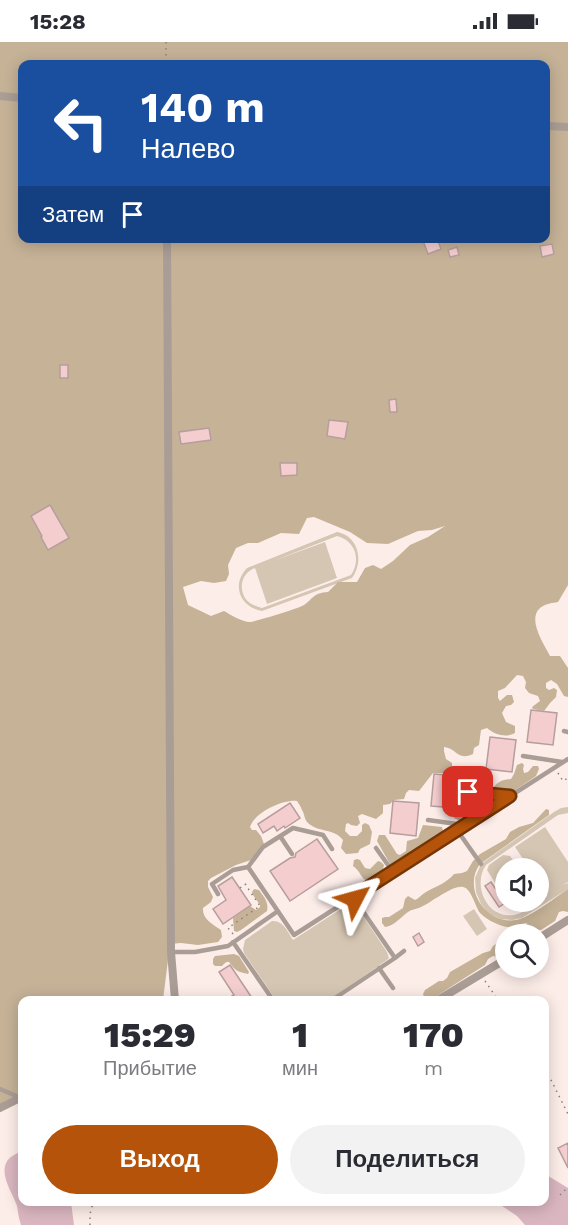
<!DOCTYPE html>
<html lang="ru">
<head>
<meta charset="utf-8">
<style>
	:root { --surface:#fff; --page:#f2f2f3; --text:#2b2b33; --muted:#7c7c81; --accent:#b45309 }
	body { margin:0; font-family:"Work Sans",sans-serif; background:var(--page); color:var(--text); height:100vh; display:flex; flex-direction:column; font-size:22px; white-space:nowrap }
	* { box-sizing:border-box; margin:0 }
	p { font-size:20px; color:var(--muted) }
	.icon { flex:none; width:33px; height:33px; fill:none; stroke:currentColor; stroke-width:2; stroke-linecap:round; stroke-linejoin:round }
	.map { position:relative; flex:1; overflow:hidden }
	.details { position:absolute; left:18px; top:954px; width:531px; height:210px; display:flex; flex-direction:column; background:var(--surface); border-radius:12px; box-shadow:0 3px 15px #0003 }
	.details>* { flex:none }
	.guide { position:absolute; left:18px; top:18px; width:532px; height:183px; border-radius:12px; box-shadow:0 3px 15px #0003; background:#1a4fa0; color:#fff; overflow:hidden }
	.fabs { position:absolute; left:495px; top:816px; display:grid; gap:12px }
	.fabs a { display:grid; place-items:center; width:54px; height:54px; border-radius:50%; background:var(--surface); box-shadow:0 3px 15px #0003; font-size:30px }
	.pin { position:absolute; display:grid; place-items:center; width:51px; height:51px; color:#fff; margin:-26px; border-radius:12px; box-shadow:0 3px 9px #0006 }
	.me { position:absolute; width:66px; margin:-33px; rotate:51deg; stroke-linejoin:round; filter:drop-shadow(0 0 4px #0008) }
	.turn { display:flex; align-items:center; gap:21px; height:126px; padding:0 24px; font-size:27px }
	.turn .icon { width:78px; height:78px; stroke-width:2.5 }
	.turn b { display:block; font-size:42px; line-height:51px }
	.then { display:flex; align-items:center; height:57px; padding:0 24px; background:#0003; gap:12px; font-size:22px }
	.eta { display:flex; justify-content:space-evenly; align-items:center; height:102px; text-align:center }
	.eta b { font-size:36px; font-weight:800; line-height:42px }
	.action { display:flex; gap:12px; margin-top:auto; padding:12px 24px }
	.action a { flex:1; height:69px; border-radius:36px; background:var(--accent); color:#fff; font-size:24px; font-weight:800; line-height:69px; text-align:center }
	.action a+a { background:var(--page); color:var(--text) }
	.status { display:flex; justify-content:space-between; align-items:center; height:42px; padding:0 30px; background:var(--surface); direction:ltr }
	.status svg { height:16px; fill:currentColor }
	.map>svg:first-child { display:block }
	.green { fill:#d5c6b3; fill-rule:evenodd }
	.forest { fill:#c5b297; fill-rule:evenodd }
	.water { fill:#dab6c0 }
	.building { fill:#f4cece; stroke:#b79d9d; stroke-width:1.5 }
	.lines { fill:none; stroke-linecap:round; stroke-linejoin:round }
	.path { stroke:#8c807c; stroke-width:1.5; stroke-dasharray:1.5 4.5; stroke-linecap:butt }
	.lane { stroke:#aa9d95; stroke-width:4.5 }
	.street { stroke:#aa9d95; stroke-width:8 }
	.route-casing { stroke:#753606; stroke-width:15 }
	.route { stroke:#b45309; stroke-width:10 }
</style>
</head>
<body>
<div class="status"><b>15:28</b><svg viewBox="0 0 49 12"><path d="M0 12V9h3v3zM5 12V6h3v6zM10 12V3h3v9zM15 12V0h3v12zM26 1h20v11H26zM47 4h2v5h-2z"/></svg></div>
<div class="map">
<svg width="568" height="1183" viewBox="0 0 568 1183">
	<rect width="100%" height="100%" fill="#fdede9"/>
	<!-- green -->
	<path class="green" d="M337,490C359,494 364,520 352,536L262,569C240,565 231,543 247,526ZM337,494C356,499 361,518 351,533L262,566C255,564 249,562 245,556C238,544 243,530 255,526L267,562L337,536L325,500L273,519Z
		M568,765V771L558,773L486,823C472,843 487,877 514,873C524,872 538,859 547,854L539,841L538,826H529L515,805L545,785L568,820V840L563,843L568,841V847L522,876L512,878L500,877L489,872L481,862L476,850L475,836L481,822L554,770L561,766Z
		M503,813L510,814L519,826H506L505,857L487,828L489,823Z
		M508,860H534L518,870L513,868Z
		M351,862L357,865L387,910L389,916L387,918L329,958H276L244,911L243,907L245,898L272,879C283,878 288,890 293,898L347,863Z
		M474,867L487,887L477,894L463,874Z"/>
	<!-- forest -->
	<path class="forest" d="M0,0H568V543L558,560C552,561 544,562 539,567C528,579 544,602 550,614H560L568,626V655L564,654L557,642L551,638L546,641V646L549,648L554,646L557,648L556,655L550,661L544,669L533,667L532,665L540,659L538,654L529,651L525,646L526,640L523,634L517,633L505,646L498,649V656L500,659L507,653H512L514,660L511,663L506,664L502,671L506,680L515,684V691C506,696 495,693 487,686L481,688L479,703L474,706L473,712C457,719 458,707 444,705V709L446,717L452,721V728L450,731H433L419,749L409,748L406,751L404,757L394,758L390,762L383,763V771L376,777L362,772L358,774L360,781L357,784L351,783L348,781L346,782L345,789L350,794H357L362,789V783L365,781L369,783L372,790L370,802L360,807L358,811L346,812L341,806L343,798C334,786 319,791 308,781C304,777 305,773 302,768C301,765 299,762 297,759C283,757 254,771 250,785L252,788H256L261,794L264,802L251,818L236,823L211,836L208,839V845L213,855L211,860L203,866C202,877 213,882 221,888L222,895L218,900L198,903L181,901L170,902L163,958H22V1051L0,1062ZM22,22H546V196H22ZM314,475L350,490L367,501L388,502L418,489L432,488L445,484L428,495L410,503L393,519L381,527L373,523L365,526L357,540H338L328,550C313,551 314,556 304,563C300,566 254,580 250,580C242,580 231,573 224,569L211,574L188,563L183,545L201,539L214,541L226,539L229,532L228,523L236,506L248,501H258L281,491L299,492L307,476Z
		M522,721L524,723L523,727L524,731L528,730L533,724H538L539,727L536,734L511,751L494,750L492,748C497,740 501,738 511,737L514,732L517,723Z
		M468,755L483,757L484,761L467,778H458L454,776L463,756Z
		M546,767L549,768V773L480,822C462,846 486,883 516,878C529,876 555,856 568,847V870L563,869L559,870L555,879L541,888L532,887L530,888V892H513L515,890L526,883L527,881C521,881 515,885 509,885C504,885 499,883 495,881C490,879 484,875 480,871C475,864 471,846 463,845C452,843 431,861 421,865C417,867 412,867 408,870C401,875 394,884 385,885L382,881V876L385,875H389L403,866L405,857L408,854L415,858C418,857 420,854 423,852C433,845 446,842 454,832L462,831L467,829L473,819L480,812L506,797L510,790L519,785L533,781Z
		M423,783L442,785L443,789L439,797L397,824H393L390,822L377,799L379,793H385L397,812L400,813L406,809L407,799L418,796Z
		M357,817L360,818L365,826L370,827L378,819L381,820L384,823C383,829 381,832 376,835C361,845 363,830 353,824L354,818Z
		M254,847L259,848C264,855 269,860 267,869L241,888L237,890L234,889L233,876L250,864L256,868L260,865V863L253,853L252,850Z
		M499,900H505L506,907H503L498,915L493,914L488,917L485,923L435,955H424L423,952L425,948L439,939H443L447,936L450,930L483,911L490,909L493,904Z
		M234,912L239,914L249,930L248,932C244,931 238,930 235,927C229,922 230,915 222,924H215L213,922V917L215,914Z"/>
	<!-- water -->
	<path class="water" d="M22,1109V1160H71L74,1183H21C19,1177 18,1171 17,1164C13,1152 2,1137 5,1124C7,1115 16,1112 22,1109Z
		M545,1132L568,1146V1183H525L517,1174L496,1160H544Z"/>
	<!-- building -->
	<path class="building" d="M422,196H437L441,207L428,212Z
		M552,202L554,212L542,215L540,204Z
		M457,205L459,213L450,215L448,208Z
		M60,323H68V336H60Z
		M396,357L397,370H390L389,358Z
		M329,378L348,380L345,397L327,394Z
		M209,386L211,398L181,402L179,390Z
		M280,421H297V433L281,434Z
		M50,463L69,496L48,508L41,495L42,494L31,474Z
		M531,668L557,671L553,703L527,700Z
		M490,695L516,698L512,730L486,727Z
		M434,732L459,734L456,766L431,764Z
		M393,759L419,761L416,794L390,791Z
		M290,761L300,776L285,786L284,784L277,789L274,784L263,791L258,782Z
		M317,797L338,827L290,859L270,829L290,816L295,815L296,811Z
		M232,835L251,863L223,882L213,867L226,858L218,844Z
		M491,840L505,861L499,865L485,844Z
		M419,891L424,900L418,904L413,895Z
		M230,923L252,956L248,958H225L234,953L219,930Z
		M568,1101V1126L558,1106Z"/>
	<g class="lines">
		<!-- path -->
		<path class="path" d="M166,0V22
			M558,731L563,739L568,736
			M240,846L249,840
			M233,892L228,886L260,864L245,842
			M485,939L498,958
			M544,1028L551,1038L568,1072
			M560,1153L568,1145
			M90,1183V1172L93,1160"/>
		<!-- lane -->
		<path class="lane" d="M564,689L568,690
			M523,714L562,720
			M468,750L510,754
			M428,778L464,783
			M457,788L481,822
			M280,794L292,812
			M376,806L393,830
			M248,825L263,805L293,786L323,793L332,807
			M218,852L212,842L233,828L248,825L294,893L568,717
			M233,900L273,958
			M171,910H195L228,904L278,869
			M395,916L404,909
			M379,926L393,946
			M332,958L395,916L353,855
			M0,1047L21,1056"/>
		<!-- street -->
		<path class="street" d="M0,54L22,56
			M546,84L568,85
			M167,196L171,910L175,958
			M538,897L568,878
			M438,958L506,917
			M0,1066L22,1055"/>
	</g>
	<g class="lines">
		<!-- route casing -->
		<g class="route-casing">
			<path id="route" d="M355,857L353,855L367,846L510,754L468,750"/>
		</g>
		<!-- route -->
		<use href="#route" class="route"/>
	</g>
</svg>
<div class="fabs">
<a><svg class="icon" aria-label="sound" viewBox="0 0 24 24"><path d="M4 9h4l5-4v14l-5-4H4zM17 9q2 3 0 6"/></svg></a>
<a><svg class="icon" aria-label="search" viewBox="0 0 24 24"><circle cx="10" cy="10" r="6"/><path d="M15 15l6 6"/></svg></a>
</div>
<div class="pin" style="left:468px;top:750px;background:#d93025"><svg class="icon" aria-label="arrive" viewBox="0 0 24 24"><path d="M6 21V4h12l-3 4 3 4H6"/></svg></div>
<svg class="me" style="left:355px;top:857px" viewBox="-20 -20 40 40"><path d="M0-17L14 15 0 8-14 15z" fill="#b45309" stroke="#fff" stroke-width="4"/></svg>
<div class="guide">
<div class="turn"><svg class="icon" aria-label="left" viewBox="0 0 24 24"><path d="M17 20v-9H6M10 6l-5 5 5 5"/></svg><div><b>140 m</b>Налево</div></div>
<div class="then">Затем<svg class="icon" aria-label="arrive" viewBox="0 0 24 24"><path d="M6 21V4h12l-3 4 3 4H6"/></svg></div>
</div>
<section class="details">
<div class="eta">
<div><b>15:29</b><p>Прибытие</p></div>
<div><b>1</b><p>мин</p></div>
<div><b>170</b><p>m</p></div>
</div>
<div class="action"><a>Выход</a><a>Поделиться</a></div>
</section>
</div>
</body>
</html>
